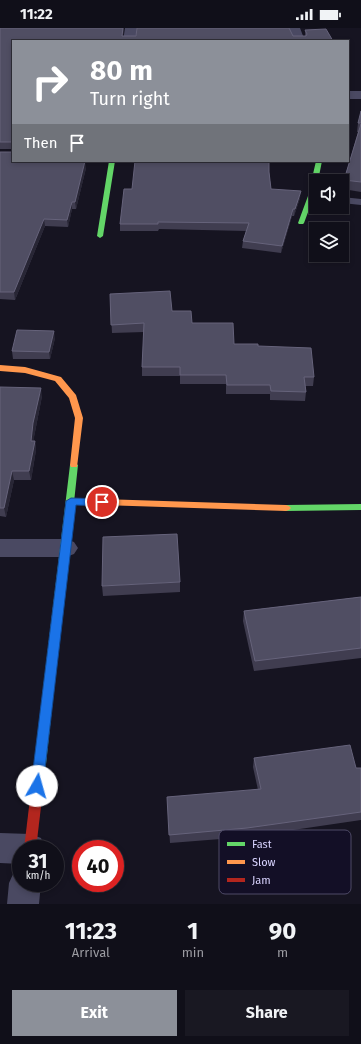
<!DOCTYPE html>
<html lang="en">
<head>
<meta charset="utf-8">
<style>
	:root { --surface:#100f19; --page:#191822; --text:#f1f3f6; --muted:#9c9ca2; --line:#302f38; --accent:#8c9099 }
	body { margin:0; font-family:"Fira Sans",sans-serif; background:var(--page); color:var(--text); height:100vh; display:flex; flex-direction:column; font-size:15px; white-space:nowrap }
	* { box-sizing:border-box; margin:0 }
	p { font-size:13px; color:var(--muted) }
	.icon { flex:none; width:22px; height:22px; fill:none; stroke:currentColor; stroke-width:2; stroke-linecap:round; stroke-linejoin:round }
	.map { position:relative; height:876px; overflow:hidden }
	.drawer { display:flex; flex-direction:column; background:var(--surface); flex:1 }
	.drawer>* { flex:none }
	.hud { position:absolute; left:12px; top:12px; width:337px; height:122px; border-radius:0px; box-shadow:0 2px 6px #0003,0 0 0 1px var(--line); background:#8c9099; color:#fff; overflow:hidden }
	.controls { position:absolute; left:309px; top:146px; display:grid; gap:8px }
	.controls a { display:grid; place-items:center; width:40px; height:40px; border-radius:0px; background:var(--surface); box-shadow:0 2px 6px #0003,0 0 0 1px var(--line); font-size:20px }
	.speed { position:absolute; left:12px; top:812px; display:flex; gap:8px; font-size:20px; font-weight:700; text-align:center }
	.speed>* { display:grid; place-content:center; width:52px; height:52px; border-radius:50%; background:var(--surface); box-shadow:0 2px 6px #0003,0 0 0 1px var(--line); line-height:1 }
	.speed small { font-size:10px; font-weight:400 }
	.speed .limit { border:6px solid #d22; background:#fff; color:#111 }
	.pin { position:absolute; display:grid; place-items:center; width:34px; height:34px; color:#fff; margin:-17px; border:2px solid #fff; border-radius:50%; box-shadow:0 1px 4px #0007 }
	.me { position:absolute; width:44px; margin:-22px; rotate:7deg; stroke-linejoin:round; filter:drop-shadow(0 0 3px #0008) }
	.turn { display:flex; align-items:center; gap:14px; height:84px; padding:0 12px; font-size:18px }
	.turn .icon { width:52px; height:52px; stroke-width:2.5 }
	.turn b { display:block; font-size:28px; line-height:34px }
	.then { display:flex; align-items:center; height:38px; padding:0 12px; background:#0003; gap:8px; font-size:15px }
	.eta { display:flex; justify-content:space-evenly; align-items:center; height:68px; text-align:center }
	.eta b { font-size:24px; font-weight:700; line-height:28px }
	.cta { display:flex; gap:8px; margin-top:auto; padding:8px 12px }
	.cta a { flex:1; height:46px; border-radius:0px; background:var(--accent); color:#fff; font-size:16px; font-weight:700; line-height:46px; text-align:center }
	.cta a+a { background:var(--page); color:var(--text) }
	.status { display:flex; justify-content:space-between; align-items:center; height:28px; padding:0 20px; background:var(--surface); direction:ltr }
	.status svg { height:11px; fill:currentColor }
	.map>svg:first-child { display:block }
	.lines { fill:none; stroke-linecap:round; stroke-linejoin:round }
	.lane { fill:#4a4962; fill-rule:evenodd }
	.street { fill:#4a4962; fill-rule:evenodd }
	.fast { fill:#63d668; fill-rule:evenodd }
	.slow { fill:#ff974d; fill-rule:evenodd }
	.jam { fill:#b3261e; fill-rule:evenodd }
	.wall { fill:#403d50 }
	.shaded-wall { fill:#282635 }
	.building { fill:#504e63; stroke:#66637b }
	.route { fill:#1a73e8; stroke:#114b97 }
	.key { fill:#130f26; stroke:#4e4a67; stroke-width:1 }
	.key-label { font-size:11px; fill:#d9d4ff }
</style>
</head>
<body>
<div class="status"><b>11:22</b><svg viewBox="0 0 49 12"><path d="M0 12V9h3v3zM5 12V6h3v6zM10 12V3h3v9zM15 12V0h3v12zM26 1h20v11H26zM47 4h2v5h-2z"/></svg></div>
<div class="map">
<svg width="361" height="876" viewBox="0 0 361 876">
	<rect width="100%" height="100%" fill="#161421"/>
	<g class="lines">
		<!-- lane -->
		<path class="lane" d="M342,169L361,171V177L342,175Z"/>
		<!-- street -->
		<path class="street" d="M125,0H137L135,13H123Z
			M288,0H300L305,13H293Z
			M348,63H361V71H348Z
			M0,511H66L74,514L78,520L74,526L66,529H0Z
			M0,805L30,806L41,810L45,821H21V836L0,835Z
			M21,841V855H41L39,876H7L9,855L14,844Z"/>
		<!-- fast -->
		<path class="fast" d="M109,133H115L103,208L100,210L97,208Z
			M316,133H322L318,153H316L314,168L304,195L303,196H299L298,195L308,168Z
			M74,434L78,437L45,745L43,749L39,751L35,749L33,745L70,437Z
			M361,476V482L286,483L283,482L281,480L283,478L286,477Z"/>
		<!-- slow -->
		<path class="slow" d="M0,337L25,339L61,349L76,367L83,390L77,439H71L70,437L75,390L69,370L55,353L25,345L0,343Z
			M71,470L286,477L289,478L291,480L289,482L286,483L71,476L68,475L66,473L68,471Z"/>
		<!-- jam -->
		<path class="jam" d="M39,739L43,741L45,745L36,821H24L33,745L35,741Z"/>
	</g>
	<!-- wall -->
	<path class="wall" d="M0,0H124L123,8H305V2L333,13H13V121H0Z
		M361,83V164L343,161L344,152L358,104H357L358,95Z
		M0,124L86,140L76,181H72L68,199L45,198L15,272L0,271Z
		M269,144L271,161L300,170L294,188H292L281,225L242,220L243,213L246,203L159,201L158,203H120V196L132,161Z
		M110,266L172,283L192,295L234,316L258,318L314,349L313,358H305L306,364L305,373L270,372V366H226V356H180V348H142V339L144,304L112,305Z
		M55,310L50,331H13L12,323Z
		M0,359L42,368L35,404L33,413H35L36,422L31,452H14L6,489L0,488Z
		M180,554V564L103,568L102,558Z
		M361,569V630L254,643L243,593L244,583Z
		M254,730L356,740H361V792L246,809L170,815L167,769L258,762L253,739Z"/>
	<!-- shaded-wall -->
	<path class="shaded-wall" d="M123,0H124L122,13V8Z
		M85,133L86,140L76,181L75,174Z
		M301,163L300,170L294,188L295,181Z
		M72,174V181L68,199L67,192Z
		M293,181L292,188L281,225L282,218Z
		M44,191L45,198L15,272L14,264Z
		M54,303L55,310L50,331L49,324Z
		M41,360L42,368L35,404L32,422L31,413L33,395Z
		M35,413L36,422L31,452L29,443Z
		M12,443L14,452L6,489L4,480Z"/>
	<!-- building -->
	<path class="building" d="M0,0H123L122,8H136L137,0H289L293,8H306L307,6L305,2L326,1L333,13H13V114H0Z
		M361,83V95H358Z
		M361,96V154L344,152Z
		M0,124H13V133H85L75,174H72L67,192L44,191L14,264H0Z
		M135,133H269V144L271,161L301,163L295,181H293L282,218L243,213L249,195L158,194V196H120L124,161H132Z
		M170,263L172,283H191L192,295H233L234,316H258V318L311,320L314,349H304L306,364L271,363L270,357H227L226,347H180V339H142L144,295L111,297L110,266Z
		M17,302L54,303L49,324L12,323Z
		M0,359L41,360L33,395L31,413H35L29,443H12L4,480H0Z
		M177,506L180,554L102,558L103,509Z
		M361,569V620L255,633L244,583Z
		M350,717L356,740H361V784L247,800L169,807L167,769L261,761L254,730Z"/>
	<!-- route -->
	<path class="route" d="M71,470L102,471L107,474L102,478L76,477L43,758L42,762L37,763L33,762L31,758L66,473Z"/>
	<!-- legend -->
	<rect x="219" y="802" width="132" height="64" rx="6" class="key"/>
	<rect x="227" y="814" width="18" height="4" fill="#63d668"/>
	<rect x="227" y="832" width="18" height="4" fill="#ff974d"/>
	<rect x="227" y="850" width="18" height="4" fill="#b3261e"/>
	<g class="key-label">
		<text x="252" y="820">Fast</text>
		<text x="252" y="838">Slow</text>
		<text x="252" y="856">Jam</text>
	</g>
</svg>
<div class="controls">
<a><svg class="icon" aria-label="sound" viewBox="0 0 24 24"><path d="M4 9h4l5-4v14l-5-4H4zM17 9q2 3 0 6"/></svg></a>
<a><svg class="icon" aria-label="layers" viewBox="0 0 24 24"><path d="M12 4l9 5-9 5-9-5zM3 14l9 5 9-5"/></svg></a>
</div>
<div class="speed"><div>31<small>km/h</small></div><div class="limit">40</div></div>
<div class="pin" style="left:102px;top:474px;background:#d93025"><svg class="icon" aria-label="arrive" viewBox="0 0 24 24"><path d="M6 21V4h12l-3 4 3 4H6"/></svg></div>
<svg class="me" style="left:37px;top:758px" viewBox="-20 -20 40 40"><circle r="19" fill="#fff"/><path d="M0-13L10 11 0 6-10 11z" fill="#1a73e8"/></svg>
<div class="hud">
<div class="turn"><svg class="icon" aria-label="right" viewBox="0 0 24 24"><path d="M7 20v-9h11M14 6l5 5-5 5"/></svg><div><b>80 m</b>Turn right</div></div>
<div class="then">Then<svg class="icon" aria-label="arrive" viewBox="0 0 24 24"><path d="M6 21V4h12l-3 4 3 4H6"/></svg></div>
</div>
</div>
<section class="drawer">
<div class="eta">
<div><b>11:23</b><p>Arrival</p></div>
<div><b>1</b><p>min</p></div>
<div><b>90</b><p>m</p></div>
</div>
<div class="cta"><a>Exit</a><a>Share</a></div>
</section>
</body>
</html>
